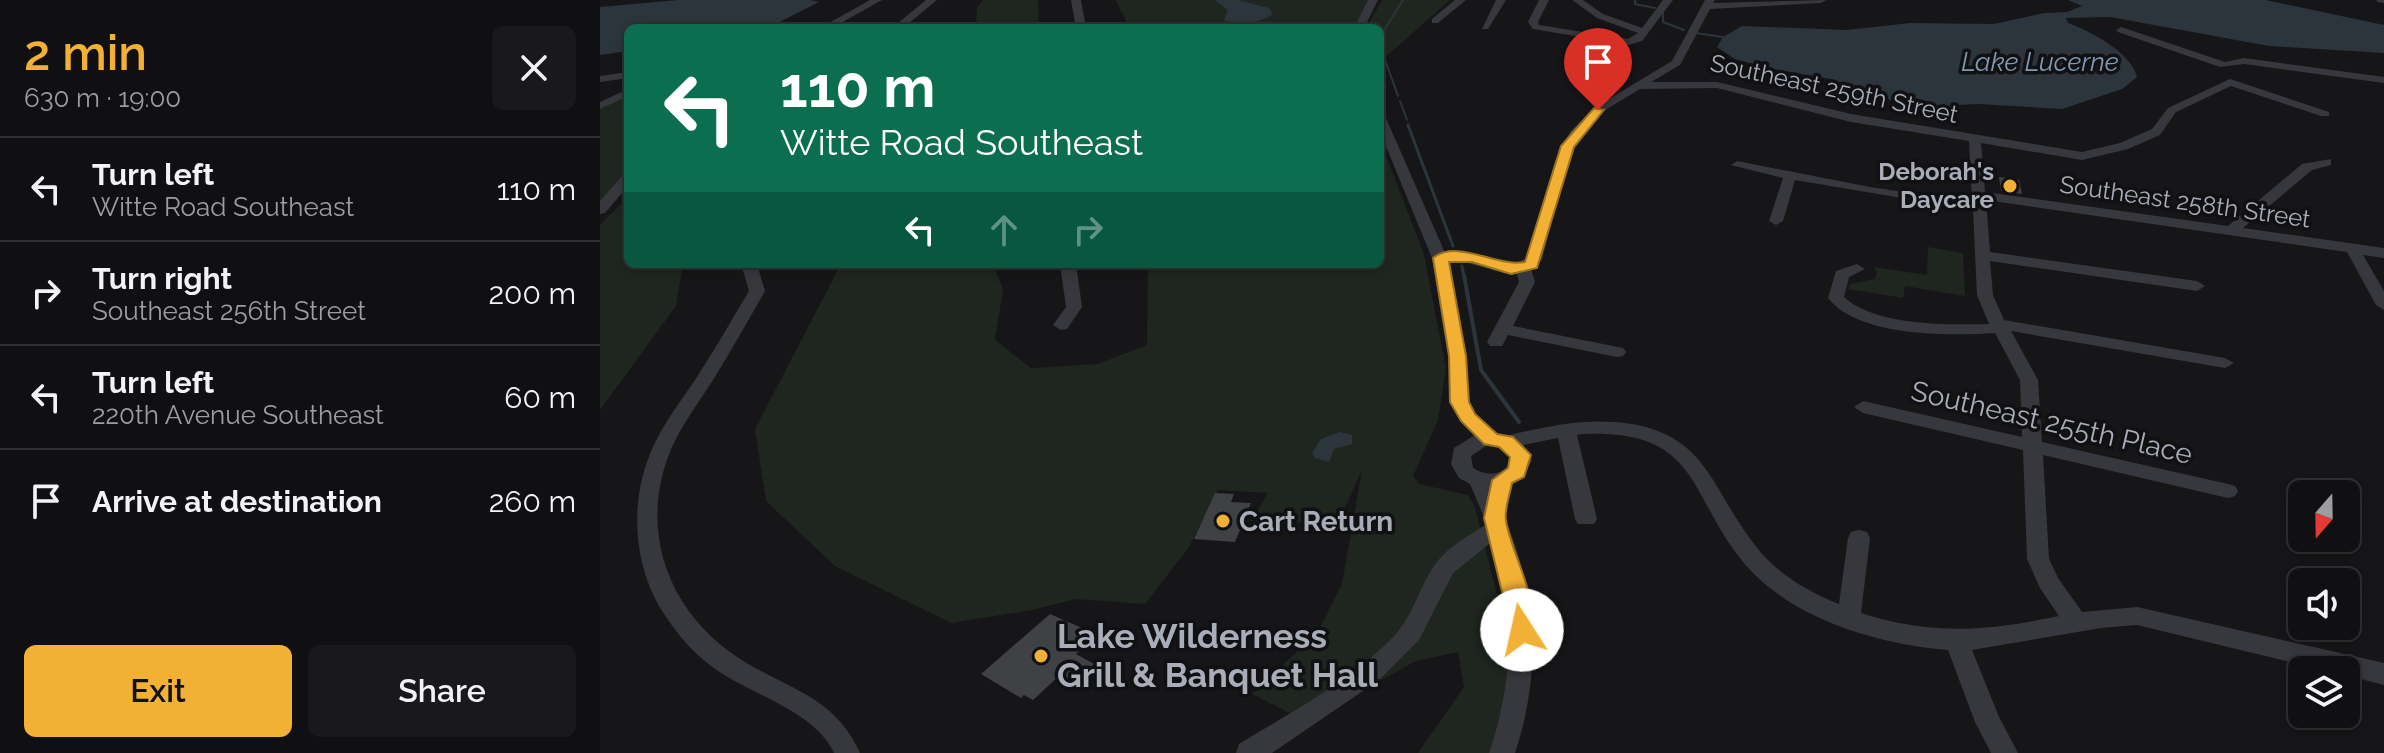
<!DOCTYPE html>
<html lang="en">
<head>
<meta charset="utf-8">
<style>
	:root { --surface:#101012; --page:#19191b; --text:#f1f3f6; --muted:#9c9d9f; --line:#303032; --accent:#f2b134 }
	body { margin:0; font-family:Raleway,sans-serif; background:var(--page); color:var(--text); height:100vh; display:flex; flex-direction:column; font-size:30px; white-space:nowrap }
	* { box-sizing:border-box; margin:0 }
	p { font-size:26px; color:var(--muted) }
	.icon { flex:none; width:44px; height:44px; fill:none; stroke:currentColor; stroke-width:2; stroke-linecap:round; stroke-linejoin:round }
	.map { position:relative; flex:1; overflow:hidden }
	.sheet { display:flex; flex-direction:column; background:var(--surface); width:600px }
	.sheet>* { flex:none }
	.top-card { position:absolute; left:24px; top:24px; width:760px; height:244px; border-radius:12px; box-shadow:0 4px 12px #0003,0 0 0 2px var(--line); background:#0b6e4f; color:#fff; overflow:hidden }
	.needle { width:52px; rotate:200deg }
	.fabs { position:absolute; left:1688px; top:480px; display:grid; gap:16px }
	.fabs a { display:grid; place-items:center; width:72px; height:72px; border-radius:12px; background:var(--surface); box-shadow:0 4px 12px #0003,0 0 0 2px var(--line); font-size:40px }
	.pin { position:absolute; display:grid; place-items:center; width:68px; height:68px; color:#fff; margin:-82px -34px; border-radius:50% 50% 50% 0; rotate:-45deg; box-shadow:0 0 8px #0007 }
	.pin .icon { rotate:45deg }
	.me { position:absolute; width:88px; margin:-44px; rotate:350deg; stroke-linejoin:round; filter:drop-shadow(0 0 6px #0008) }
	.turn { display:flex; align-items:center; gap:28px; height:168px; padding:0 24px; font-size:36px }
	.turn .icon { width:104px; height:104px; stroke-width:2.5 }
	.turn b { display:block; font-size:56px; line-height:68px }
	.lanes { display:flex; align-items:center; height:76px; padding:0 24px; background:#0003; justify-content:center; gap:40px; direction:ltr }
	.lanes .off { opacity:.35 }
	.round { display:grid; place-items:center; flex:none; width:84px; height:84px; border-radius:12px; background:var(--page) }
	.headline { display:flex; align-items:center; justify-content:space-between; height:136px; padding:0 24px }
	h1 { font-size:48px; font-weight:600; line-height:60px; color:var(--accent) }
	.cta { display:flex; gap:16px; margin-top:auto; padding:16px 24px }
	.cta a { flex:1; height:92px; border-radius:12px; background:var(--accent); color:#111; font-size:32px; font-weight:600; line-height:92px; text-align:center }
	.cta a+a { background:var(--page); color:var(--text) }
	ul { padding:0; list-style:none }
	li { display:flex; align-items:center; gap:24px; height:104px; padding:0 24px; border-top:2px solid var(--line) }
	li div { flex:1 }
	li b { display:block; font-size:30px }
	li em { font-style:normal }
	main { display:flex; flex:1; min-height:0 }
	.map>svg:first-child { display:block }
	.green { fill:#1e261f }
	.water { fill:#2c353c }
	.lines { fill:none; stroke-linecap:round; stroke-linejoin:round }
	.stream-far2 { stroke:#2c353c; stroke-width:2 }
	.stream-far1 { stroke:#2c353c; stroke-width:3 }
	.stream { stroke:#2c353c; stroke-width:4 }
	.building { fill:#404145 }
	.minor { fill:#37383d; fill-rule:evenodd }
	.route { fill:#f2b134; stroke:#9d7322; stroke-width:2 }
	.poi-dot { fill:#f2b134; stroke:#111113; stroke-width:3 }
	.labels { text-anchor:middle; stroke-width:7; stroke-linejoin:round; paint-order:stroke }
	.far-street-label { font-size:24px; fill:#a8adb8; stroke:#111113 }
	.far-poi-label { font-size:24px; font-weight:bold; fill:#a8adb8; stroke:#111113; text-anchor:end }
	.far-water-label { font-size:26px; font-style:italic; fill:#7f9bb3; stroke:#111113 }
	.street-label { font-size:28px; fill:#a8adb8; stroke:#111113 }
	.poi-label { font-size:28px; font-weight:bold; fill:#a8adb8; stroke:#111113; text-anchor:start }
	.near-poi-label { font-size:34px; font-weight:bold; fill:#a8adb8; stroke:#111113; text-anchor:start }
</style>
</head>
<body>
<main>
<section class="sheet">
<div class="headline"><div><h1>2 min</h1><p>630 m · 19:00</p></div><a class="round"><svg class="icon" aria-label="close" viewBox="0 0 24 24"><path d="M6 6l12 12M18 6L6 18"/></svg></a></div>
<ul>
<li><svg class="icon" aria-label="left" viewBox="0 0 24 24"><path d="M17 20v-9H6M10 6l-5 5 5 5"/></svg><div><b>Turn left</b><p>Witte Road Southeast</p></div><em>110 m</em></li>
<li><svg class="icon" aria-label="right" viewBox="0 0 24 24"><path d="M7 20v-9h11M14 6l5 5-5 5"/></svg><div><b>Turn right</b><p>Southeast 256th Street</p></div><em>200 m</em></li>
<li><svg class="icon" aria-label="left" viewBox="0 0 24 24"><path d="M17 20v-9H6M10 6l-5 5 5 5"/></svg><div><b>Turn left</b><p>220th Avenue Southeast</p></div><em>60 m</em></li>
<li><svg class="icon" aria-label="arrive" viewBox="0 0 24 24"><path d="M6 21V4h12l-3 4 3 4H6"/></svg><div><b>Arrive at destination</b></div><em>260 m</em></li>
</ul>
<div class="cta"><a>Exit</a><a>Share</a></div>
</section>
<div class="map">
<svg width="1784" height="753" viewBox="0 0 1784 753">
	<rect width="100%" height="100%" fill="#161618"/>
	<!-- green -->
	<path class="green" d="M383,0H438L439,28H376L377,7Z
		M516,0H770L754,28H523L526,21Z
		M782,0H850L780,62V28H766Z
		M28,94V169L0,204V109Z
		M780,140L824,254L846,369L838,420L813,476L819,484L868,495L875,507L911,650L905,753H818L864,687L858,652L816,661L706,721L652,694L717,633L742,584L762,470L738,523L651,521L668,493L618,490L589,547L545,604L476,599L432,610L351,623L235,566L166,501L155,429L241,264H393L403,289L395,340L431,368L498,364L547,345L548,264H780Z
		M28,197V264H83L76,306L0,410V225Z
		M1328,247L1363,253L1365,296L1305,286L1303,298L1248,289L1250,284L1275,279L1277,272L1273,267L1327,275Z"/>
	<!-- water -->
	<path class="water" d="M78,0H210L219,2L168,28H28V51L0,55V7Z
		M615,0H638L669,8L673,14C658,24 640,26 624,20L628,10Z
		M1468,0H1666L1784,25V53L1669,46L1510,17L1466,18L1468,23C1490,31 1531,52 1537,77L1522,89L1462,109L1378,104L1338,106L1293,101L1230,79L1163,67L1135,59L1117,47L1123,37L1142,26L1247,30L1310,23L1394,24L1444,13L1467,12L1482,6Z
		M740,432L752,435V444L734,449L729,462L715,458L712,453L721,439Z"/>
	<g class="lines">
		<!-- stream-far2 -->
		<path class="stream-far2" d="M1035,0V4L1055,8
			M1063,12V22L1084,30
			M1096,33L1123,37
			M780,37L803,0
			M780,47L781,50
			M783,54L798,96
			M800,101L807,120"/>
		<!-- stream-far1 -->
		<path class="stream-far1" d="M808,125L853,246
			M862,266L864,277"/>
		<!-- stream -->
		<path class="stream" d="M864,275L881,370L919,422"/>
	</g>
	<!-- building -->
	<path class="building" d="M1399,177L1419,180L1422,194L1401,191Z
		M615,493L634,494L631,502L651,503L635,542L594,539Z
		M450,614L491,632L488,634L493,637L476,654L494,664L473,684L459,676L433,700L424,695L421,698L381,674Z"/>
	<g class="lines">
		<!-- minor -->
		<path class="minor" d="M270,0H282L232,28H220Z
			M326,0H337L303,28H292Z
			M471,0H481L486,28H476Z
			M768,0H778L764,28H754Z
			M855,0H866L838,23H832V19Z
			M896,0H906L888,29H882Z
			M939,0H949L938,22L939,25L1028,39L1038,33L997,18L972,0H983L1003,14L1042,28L1063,0H1073L1042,41L1028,45L933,29L928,22Z
			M1105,0H1115L1113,3L1226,0L1221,3L1110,9L1080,65L1051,82H1117L1251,114L1482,152L1520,143L1552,129L1568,108L1630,79L1729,112V116H1721L1631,86L1576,112L1560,135L1528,149L1482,160L1381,143L1385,192L1628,226L1702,164L1731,159V165L1712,170L1643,228L1784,248V258L1763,255L1784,291V310L1776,305L1747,252L1386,200L1390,252L1597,281L1605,286L1597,291L1390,261L1393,295L1404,320L1625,358L1634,363L1625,368L1411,331L1438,380L1442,442L1628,484L1635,486L1638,491L1635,496L1628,498L1443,455L1449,559L1458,578L1482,612L1537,607L1784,663V685L1746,675V670H1723L1537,625L1501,628L1372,650L1399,717L1418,753H1391L1375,722L1348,650C1282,645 1200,621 1153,573C1087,505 1107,428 983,434L977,435L997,519L994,524H978L975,519L958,438L923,445L932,460C924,478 912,486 892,488C934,576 946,659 915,753H889C913,683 916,612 893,541L853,573L819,640L779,680L672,753H636L639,744C693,711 751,681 795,635C813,615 819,588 834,566C847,547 868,536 887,524L870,484L859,478L851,464L854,448L875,435L860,421L851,402L849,356L832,258L780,132V114L786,118L845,253L865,252L911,265L927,258L954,165L970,132L994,108L1072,61ZM1117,88L1251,122L1369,141L1372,202L1270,187L1137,161L1131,165L1183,178L1169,221L1176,225L1183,221L1195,180L1373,210L1377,295L1389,324C1348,325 1275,326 1244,297L1249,277L1265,269L1257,264L1236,271L1228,298C1258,337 1349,336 1395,333L1420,380L1422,437L1263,401L1254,407L1263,413L1423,450L1427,559L1440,588L1459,616C1388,631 1333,636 1261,613L1270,538L1267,532L1259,530L1251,532L1248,538L1239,604C1209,592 1179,575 1158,549C1109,489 1109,429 1014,422C977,419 941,428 905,436L898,434L875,414L869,402L867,356L848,262H864L911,275L917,274L919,282L887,342L890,346H902L908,335L1017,357L1023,356L1026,352L1023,348L913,326L935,282L931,269L942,260L966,165L980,136L1002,112L1040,89ZM886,446C898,446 907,449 912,460C904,476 887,477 873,468L871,456Z
			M1776,0H1784V3L1778,2Z
			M1521,27L1625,62L1644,58L1784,77V83L1644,64L1620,67L1518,32L1516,30Z
			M28,72V78L0,82V76Z
			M28,89V96L0,109V102Z
			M28,174V186L5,213L0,214V201L23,175Z
			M141,264H157L165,291C148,321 131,351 113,380C99,402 83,423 72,447C35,533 71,620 150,665C196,691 237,701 260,753H234C216,714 160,697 126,676C97,659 76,634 59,606C32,558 30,497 53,447C64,423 80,402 95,380C114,351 131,321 149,291Z
			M460,264H476L482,307L467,329L461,330L453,325L466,307Z"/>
	</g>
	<!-- route -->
	<path class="route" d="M994,108L1004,110L974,147L937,268L911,274L872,262H849L866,356L869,402L875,414L897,434L913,437L931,455L924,477L912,483C910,494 904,509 906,521C910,550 944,610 931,637L922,639L913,637L884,518L892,480L908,468L910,457L899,447L884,444L861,421L850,402L849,356L833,258C857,238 898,268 925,262L961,146Z"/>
	<!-- markers -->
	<g class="poi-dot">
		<circle cx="1410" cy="186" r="8"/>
		<circle cx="623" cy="521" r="8"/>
		<circle cx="441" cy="656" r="8"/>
	</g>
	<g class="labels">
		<!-- far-street labels -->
		<g class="far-street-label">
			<text transform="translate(1234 89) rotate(12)" y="8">Southeast 259th Street</text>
			<text transform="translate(1585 202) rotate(8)" y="8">Southeast 258th Street</text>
		</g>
		<!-- far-poi labels -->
		<g class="far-poi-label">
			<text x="1394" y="180">Deborah's<tspan x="1394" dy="28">Daycare</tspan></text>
		</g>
		<!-- far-water labels -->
		<g class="far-water-label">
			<text x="1440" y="71">Lake Lucerne</text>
		</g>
		<!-- street labels -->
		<g class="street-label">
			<text transform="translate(1452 422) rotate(13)" y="10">Southeast 255th Place</text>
		</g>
		<!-- poi labels -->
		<g class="poi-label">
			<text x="639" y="531">Cart Return</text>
		</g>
		<!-- near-poi labels -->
		<g class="near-poi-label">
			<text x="457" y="648">Lake Wilderness<tspan x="457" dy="39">Grill &amp; Banquet Hall</tspan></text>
		</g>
	</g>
</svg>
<div class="fabs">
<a><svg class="needle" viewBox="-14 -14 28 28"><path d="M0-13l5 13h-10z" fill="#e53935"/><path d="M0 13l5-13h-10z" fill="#9c9d9f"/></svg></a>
<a><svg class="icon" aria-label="sound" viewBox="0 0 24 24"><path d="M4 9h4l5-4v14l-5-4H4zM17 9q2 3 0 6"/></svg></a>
<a><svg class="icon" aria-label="layers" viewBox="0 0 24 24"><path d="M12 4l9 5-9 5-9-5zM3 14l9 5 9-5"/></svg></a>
</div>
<div class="pin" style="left:998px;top:110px;background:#d93025"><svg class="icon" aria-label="arrive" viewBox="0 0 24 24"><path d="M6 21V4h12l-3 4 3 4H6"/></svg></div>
<svg class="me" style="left:922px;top:630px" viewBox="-20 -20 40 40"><circle r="19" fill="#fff"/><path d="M0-13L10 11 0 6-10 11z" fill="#f2b134"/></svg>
<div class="top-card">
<div class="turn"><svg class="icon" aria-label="left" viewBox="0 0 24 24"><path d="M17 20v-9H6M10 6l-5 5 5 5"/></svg><div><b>110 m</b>Witte Road Southeast</div></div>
<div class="lanes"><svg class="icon" aria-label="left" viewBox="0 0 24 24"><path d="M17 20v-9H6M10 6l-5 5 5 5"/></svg><svg class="icon off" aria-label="ahead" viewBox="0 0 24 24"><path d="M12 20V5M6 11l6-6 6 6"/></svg><svg class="icon off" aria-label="right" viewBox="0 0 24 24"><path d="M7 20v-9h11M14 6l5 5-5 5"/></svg></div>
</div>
</div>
</main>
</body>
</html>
